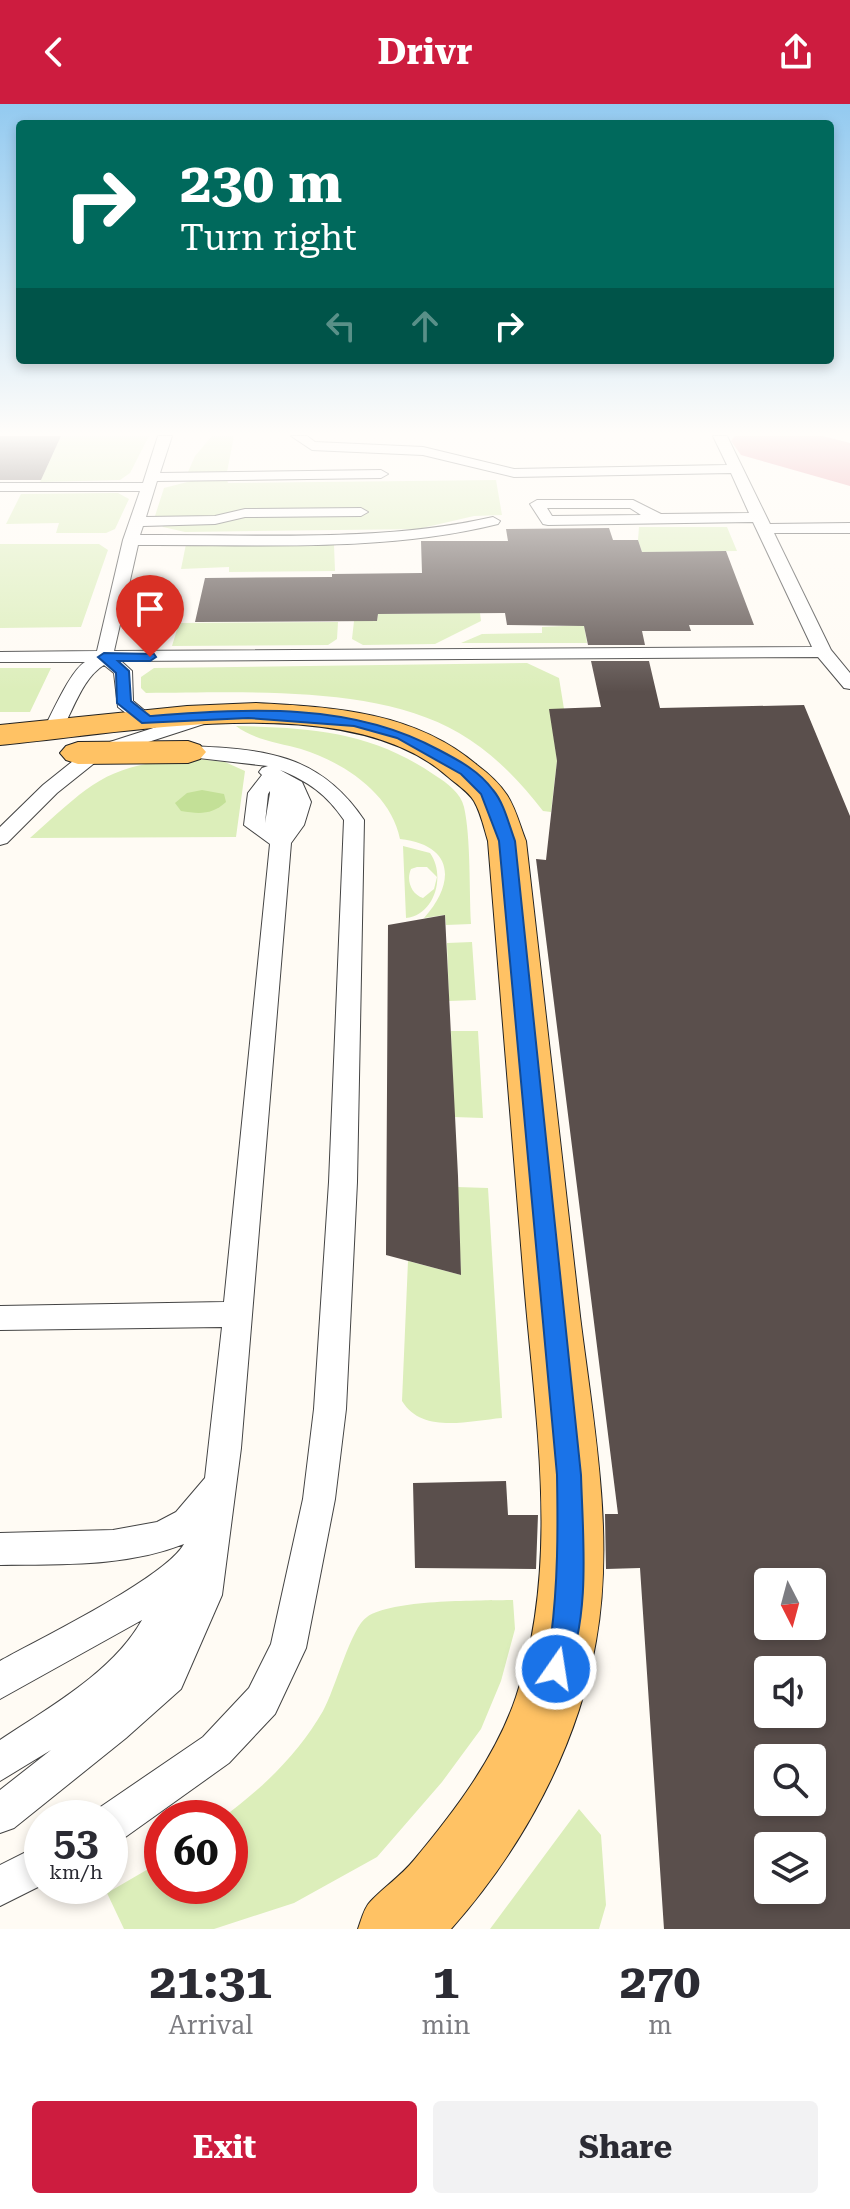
<!DOCTYPE html>
<html lang="en">
<head>
<meta charset="utf-8">
<style>
	:root { --surface:#fff; --page:#f2f2f3; --text:#2b2b33; --muted:#7c7c81; --accent:#cd1c3f }
	body { margin:0; font-family:"Roboto Serif",serif; background:var(--page); color:var(--text); height:100vh; display:flex; flex-direction:column; font-size:30px; white-space:nowrap }
	* { box-sizing:border-box; margin:0 }
	p { font-size:26px; color:var(--muted) }
	.icon { flex:none; width:44px; height:44px; fill:none; stroke:currentColor; stroke-width:2; stroke-linecap:round; stroke-linejoin:round }
	.map { position:relative; height:1825px; overflow:hidden }
	.drawer { display:flex; flex-direction:column; background:var(--surface); flex:1 }
	.drawer>* { flex:none }
	.hud { position:absolute; left:16px; top:16px; width:818px; height:244px; border-radius:8px; box-shadow:0 4px 12px #0003; background:#00695c; color:#fff; overflow:hidden }
	.needle { width:52px; rotate:174deg }
	.tools { position:absolute; left:754px; top:1464px; display:grid; gap:16px }
	.tools a { display:grid; place-items:center; width:72px; height:72px; border-radius:8px; background:var(--surface); box-shadow:0 4px 12px #0003; font-size:40px }
	.speed { position:absolute; left:24px; top:1696px; display:flex; gap:16px; font-size:40px; font-weight:700; text-align:center }
	.speed>* { display:grid; place-content:center; width:104px; height:104px; border-radius:50%; background:var(--surface); box-shadow:0 4px 12px #0003; line-height:1 }
	.speed small { font-size:20px; font-weight:400 }
	.speed .limit { border:12px solid #d22; background:#fff; color:#111 }
	.pin { position:absolute; display:grid; place-items:center; width:68px; height:68px; color:#fff; margin:-82px -34px; border-radius:50% 50% 50% 0; rotate:-45deg; box-shadow:0 0 8px #0007 }
	.pin .icon { rotate:45deg }
	.me { position:absolute; width:88px; margin:-44px; rotate:13deg; stroke-linejoin:round; filter:drop-shadow(0 0 6px #0008) }
	.turn { display:flex; align-items:center; gap:28px; height:168px; padding:0 32px; font-size:36px }
	.turn .icon { width:104px; height:104px; stroke-width:2.5 }
	.turn b { display:block; font-size:56px; line-height:68px }
	.lanes { display:flex; align-items:center; height:76px; padding:0 32px; background:#0003; justify-content:center; gap:40px; direction:ltr }
	.lanes .off { opacity:.35 }
	.eta { display:flex; justify-content:space-evenly; align-items:center; height:136px; text-align:center }
	.eta b { font-size:48px; font-weight:700; line-height:56px }
	.primary-button { display:flex; gap:16px; margin-top:auto; padding:16px 32px }
	.primary-button a { flex:1; height:92px; border-radius:8px; background:var(--accent); color:#fff; font-size:32px; font-weight:700; line-height:92px; text-align:center }
	.primary-button a+a { background:var(--page); color:var(--text) }
	header { display:flex; justify-content:space-between; align-items:center; height:104px; padding:0 32px; background:var(--accent); color:#fff; font-size:36px; font-weight:700 }
	.map>svg:first-child { display:block }
	.green { fill:#dceeba; fill-rule:evenodd }
	.forest { fill:#c3e097 }
	.lines { fill:none; stroke-linecap:round; stroke-linejoin:round }
	.taxiway { fill:#e68c9a; fill-rule:evenodd }
	.building { fill:#5a4f4c; fill-rule:evenodd }
	.lane-casing { stroke:#444; stroke-width:2 }
	.primary-casing { stroke:#222; stroke-width:2 }
	.lane { fill:#fff; fill-rule:evenodd }
	.primary { fill:#ffc264; fill-rule:evenodd }
	.route { fill:#1a73e8; stroke:#114b97; stroke-width:2 }
</style>
</head>
<body>
<header><svg class="icon" aria-label="back" viewBox="0 0 24 24"><path d="M15 5l-7 7 7 7"/></svg>Drivr<svg class="icon" aria-label="share" viewBox="0 0 24 24"><path d="M12 15V3M7 8l5-5 5 5M5 13v7h14v-7"/></svg></header>
<div class="map">
<svg width="850" height="1825" viewBox="0 0 850 1825">
	<rect width="100%" height="100%" fill="#fffbf4"/>
	<!-- green -->
	<path class="green" d="M61,332H149L130,369L120,376L40,378Z
		M212,332H234L227,368H188L195,352Z
		M195,376H227L228,379L496,376L502,411L474,412L418,425L185,428L163,423L155,412L164,384Z
		M118,389L129,395L115,425L106,429H56L59,419L6,420L21,390Z
		M639,423H727L737,447L642,448L638,436Z
		M325,438L334,441L335,467L229,468V463L181,465L186,440Z
		M0,440H99L108,446L81,523L0,524Z
		M480,509L481,517L435,540L363,541L352,535L354,517H377L378,510Z
		M338,518L337,535L328,541L172,542L179,519Z
		M584,521L587,539H461L482,530L542,529V523Z
		M527,559L559,574L564,605L550,606L557,657L551,708L543,707C519,676 493,649 459,629C376,580 240,589 146,589L141,584V573L154,564Z
		M0,564H51L30,608H0Z
		M236,622C312,624 371,627 436,672C447,679 461,689 464,703C471,734 469,787 471,820L446,821L445,811L424,814C456,778 454,741 400,735C391,689 343,658 301,645C280,639 254,636 236,622Z
		M198,655L225,658L245,667L236,733L30,734C94,677 108,658 198,655Z
		M403,742L430,749C446,771 435,811 406,814ZM417,763H427L437,773L434,785L423,794C411,790 406,776 411,765Z
		M472,838L476,896L449,897L447,839Z
		M451,927H478L483,1014L454,1013Z
		M457,1083L488,1084L502,1314C468,1317 422,1330 402,1297L408,1157L461,1171Z
		M513,1496L515,1525L501,1577L481,1625L442,1678L377,1753L294,1799L214,1825H124L107,1789L162,1757V1782H230V1714H222C262,1685 299,1649 323,1607C335,1586 351,1523 367,1513C393,1495 479,1497 513,1496Z
		M579,1705L601,1731L606,1801L599,1825H490Z"/>
	<!-- forest -->
	<path class="forest" d="M202,686L224,690L226,698C212,711 199,710 181,707L175,699L187,689Z"/>
	<g class="lines">
		<!-- taxiway -->
		<path class="taxiway" d="M735,332H823L850,339V382L741,351L731,337Z"/>
	</g>
	<!-- building -->
	<path class="building" d="M0,332H61L41,376H0Z
		M609,424L613,436H638L642,448L726,447L754,521H689L691,527H642L645,541H588L584,522L507,521L505,509L378,510L377,517L195,518L205,474L332,473V470L422,469L421,437H508L506,425Z
		M591,557H649L660,604L804,601L850,712V1825H664L640,1464L606,1465L605,1410H618L536,755L546,756L557,657L549,605L601,603ZM768,1478H812V1522H768ZM768,1566H812V1610H768ZM768,1654H812V1698H768ZM768,1742H812V1786H768Z
		M445,811L458,1072L461,1171L386,1151L388,821Z
		M506,1377L508,1411H538L536,1465L415,1464L413,1379Z"/>
	<g class="lines">
		<!-- lane casing -->
		<g class="lane-casing">
			<path id="lane" d="M158,332H172L160,369L381,366L388,370L381,374L157,377L146,413L215,412L245,405L361,404L368,408L361,412L245,413L215,420L143,422L140,431C257,430 378,439 493,413L500,417L498,420C381,449 257,440 138,441L114,547L812,543L753,418L548,421L543,420L530,400L537,396H633L661,410L749,409L731,369L514,373L423,351L312,346L291,332H307L315,338L423,343L514,365L727,361L713,332H727L770,420L850,419V429H774L831,546L850,569V585L844,584L818,553L121,557L132,567L133,597L156,616L154,620H140L118,603L114,569L104,561C81,575 73,609 58,632H44L42,628C52,610 70,567 85,558H0V548L97,547L123,436L140,387H0V379H143ZM547,404H630L641,411L552,412Z
				M203,608L212,614L210,618L102,653L57,689L7,739L0,741V723L43,681L88,645Z
				M188,642C263,645 319,649 364,716L357,1078L346,1305L335,1395L306,1544L275,1610L229,1659L124,1734L110,1739V1714H93L96,1706L203,1633L249,1584L271,1540L303,1395L314,1305L329,1078L344,716C327,691 308,677 280,666L302,678L311,698L304,721L291,739L241,1344L222,1491L181,1585L126,1634L14,1724L0,1729V1686L51,1646L0,1677V1636C48,1604 113,1568 142,1516L0,1595V1557C39,1535 165,1474 184,1440C125,1463 63,1460 0,1461V1429L113,1426L157,1418L176,1408L205,1374L222,1223L0,1226V1202L224,1198L270,740L244,721L248,689L262,671L259,668L262,664L268,662L181,652L178,648L181,644ZM270,687V689L265,719L268,690Z
				M42,1740V1781L0,1802V1761Z"/>
		</g>
		<!-- primary casing -->
		<g class="primary-casing">
			<path id="primary" d="M256,599C335,603 415,608 477,661C489,670 499,679 507,691C516,705 520,722 526,737C544,895 562,1053 580,1212C593,1317 615,1431 596,1537C578,1643 522,1745 451,1825H358C361,1817 364,1804 370,1798C384,1783 401,1772 414,1756C454,1708 496,1653 516,1593C561,1460 535,1314 524,1178C512,1031 500,884 488,737C484,724 481,709 474,697C468,687 455,679 447,672C347,583 124,630 0,641V621L187,602Z
				M188,637L200,641L206,648L200,655L188,659L78,660L66,656L60,649L66,642L78,638Z"/>
		</g>
		<!-- lane -->
		<use href="#lane" class="lane"/>
		<!-- primary -->
		<use href="#primary" class="primary"/>
	</g>
	<!-- sky -->
	<linearGradient id="sky" x2="0" y2="1"><stop stop-color="#93caf0"/><stop offset="0.56" stop-color="#fffdfa"/><stop offset="1" stop-color="#fffdfa" stop-opacity="0"/></linearGradient>
	<rect width="850" height="588" fill="url(#sky)"/>
	<!-- route -->
	<path class="route" d="M104,549L154,550L156,553L150,557H118L129,567L131,597L150,612C249,605 350,597 439,646C460,657 479,667 493,686C504,699 509,721 515,737L581,1371C583,1437 591,1512 565,1574L556,1578L546,1574C540,1560 549,1548 551,1533C558,1479 558,1426 557,1371L499,737L481,690L461,670L397,634L354,622L248,614L142,619L117,599L116,569L98,553Z"/>
</svg>
<div class="tools">
<a><svg class="needle" viewBox="-14 -14 28 28"><path d="M0-13l5 13h-10z" fill="#e53935"/><path d="M0 13l5-13h-10z" fill="#7c7c81"/></svg></a>
<a><svg class="icon" aria-label="sound" viewBox="0 0 24 24"><path d="M4 9h4l5-4v14l-5-4H4zM17 9q2 3 0 6"/></svg></a>
<a><svg class="icon" aria-label="search" viewBox="0 0 24 24"><circle cx="10" cy="10" r="6"/><path d="M15 15l6 6"/></svg></a>
<a><svg class="icon" aria-label="layers" viewBox="0 0 24 24"><path d="M12 4l9 5-9 5-9-5zM3 14l9 5 9-5"/></svg></a>
</div>
<div class="speed"><div>53<small>km/h</small></div><div class="limit">60</div></div>
<div class="pin" style="left:150px;top:553px;background:#d93025"><svg class="icon" aria-label="arrive" viewBox="0 0 24 24"><path d="M6 21V4h12l-3 4 3 4H6"/></svg></div>
<svg class="me" style="left:556px;top:1565px" viewBox="-20 -20 40 40"><circle r="17" fill="#1a73e8" stroke="#fff" stroke-width="3"/><path d="M0-11L8 9 0 5-8 9z" fill="#fff"/></svg>
<div class="hud">
<div class="turn"><svg class="icon" aria-label="right" viewBox="0 0 24 24"><path d="M7 20v-9h11M14 6l5 5-5 5"/></svg><div><b>230 m</b>Turn right</div></div>
<div class="lanes"><svg class="icon off" aria-label="left" viewBox="0 0 24 24"><path d="M17 20v-9H6M10 6l-5 5 5 5"/></svg><svg class="icon off" aria-label="ahead" viewBox="0 0 24 24"><path d="M12 20V5M6 11l6-6 6 6"/></svg><svg class="icon" aria-label="right" viewBox="0 0 24 24"><path d="M7 20v-9h11M14 6l5 5-5 5"/></svg></div>
</div>
</div>
<section class="drawer">
<div class="eta">
<div><b>21:31</b><p>Arrival</p></div>
<div><b>1</b><p>min</p></div>
<div><b>270</b><p>m</p></div>
</div>
<div class="primary-button"><a>Exit</a><a>Share</a></div>
</section>
</body>
</html>
